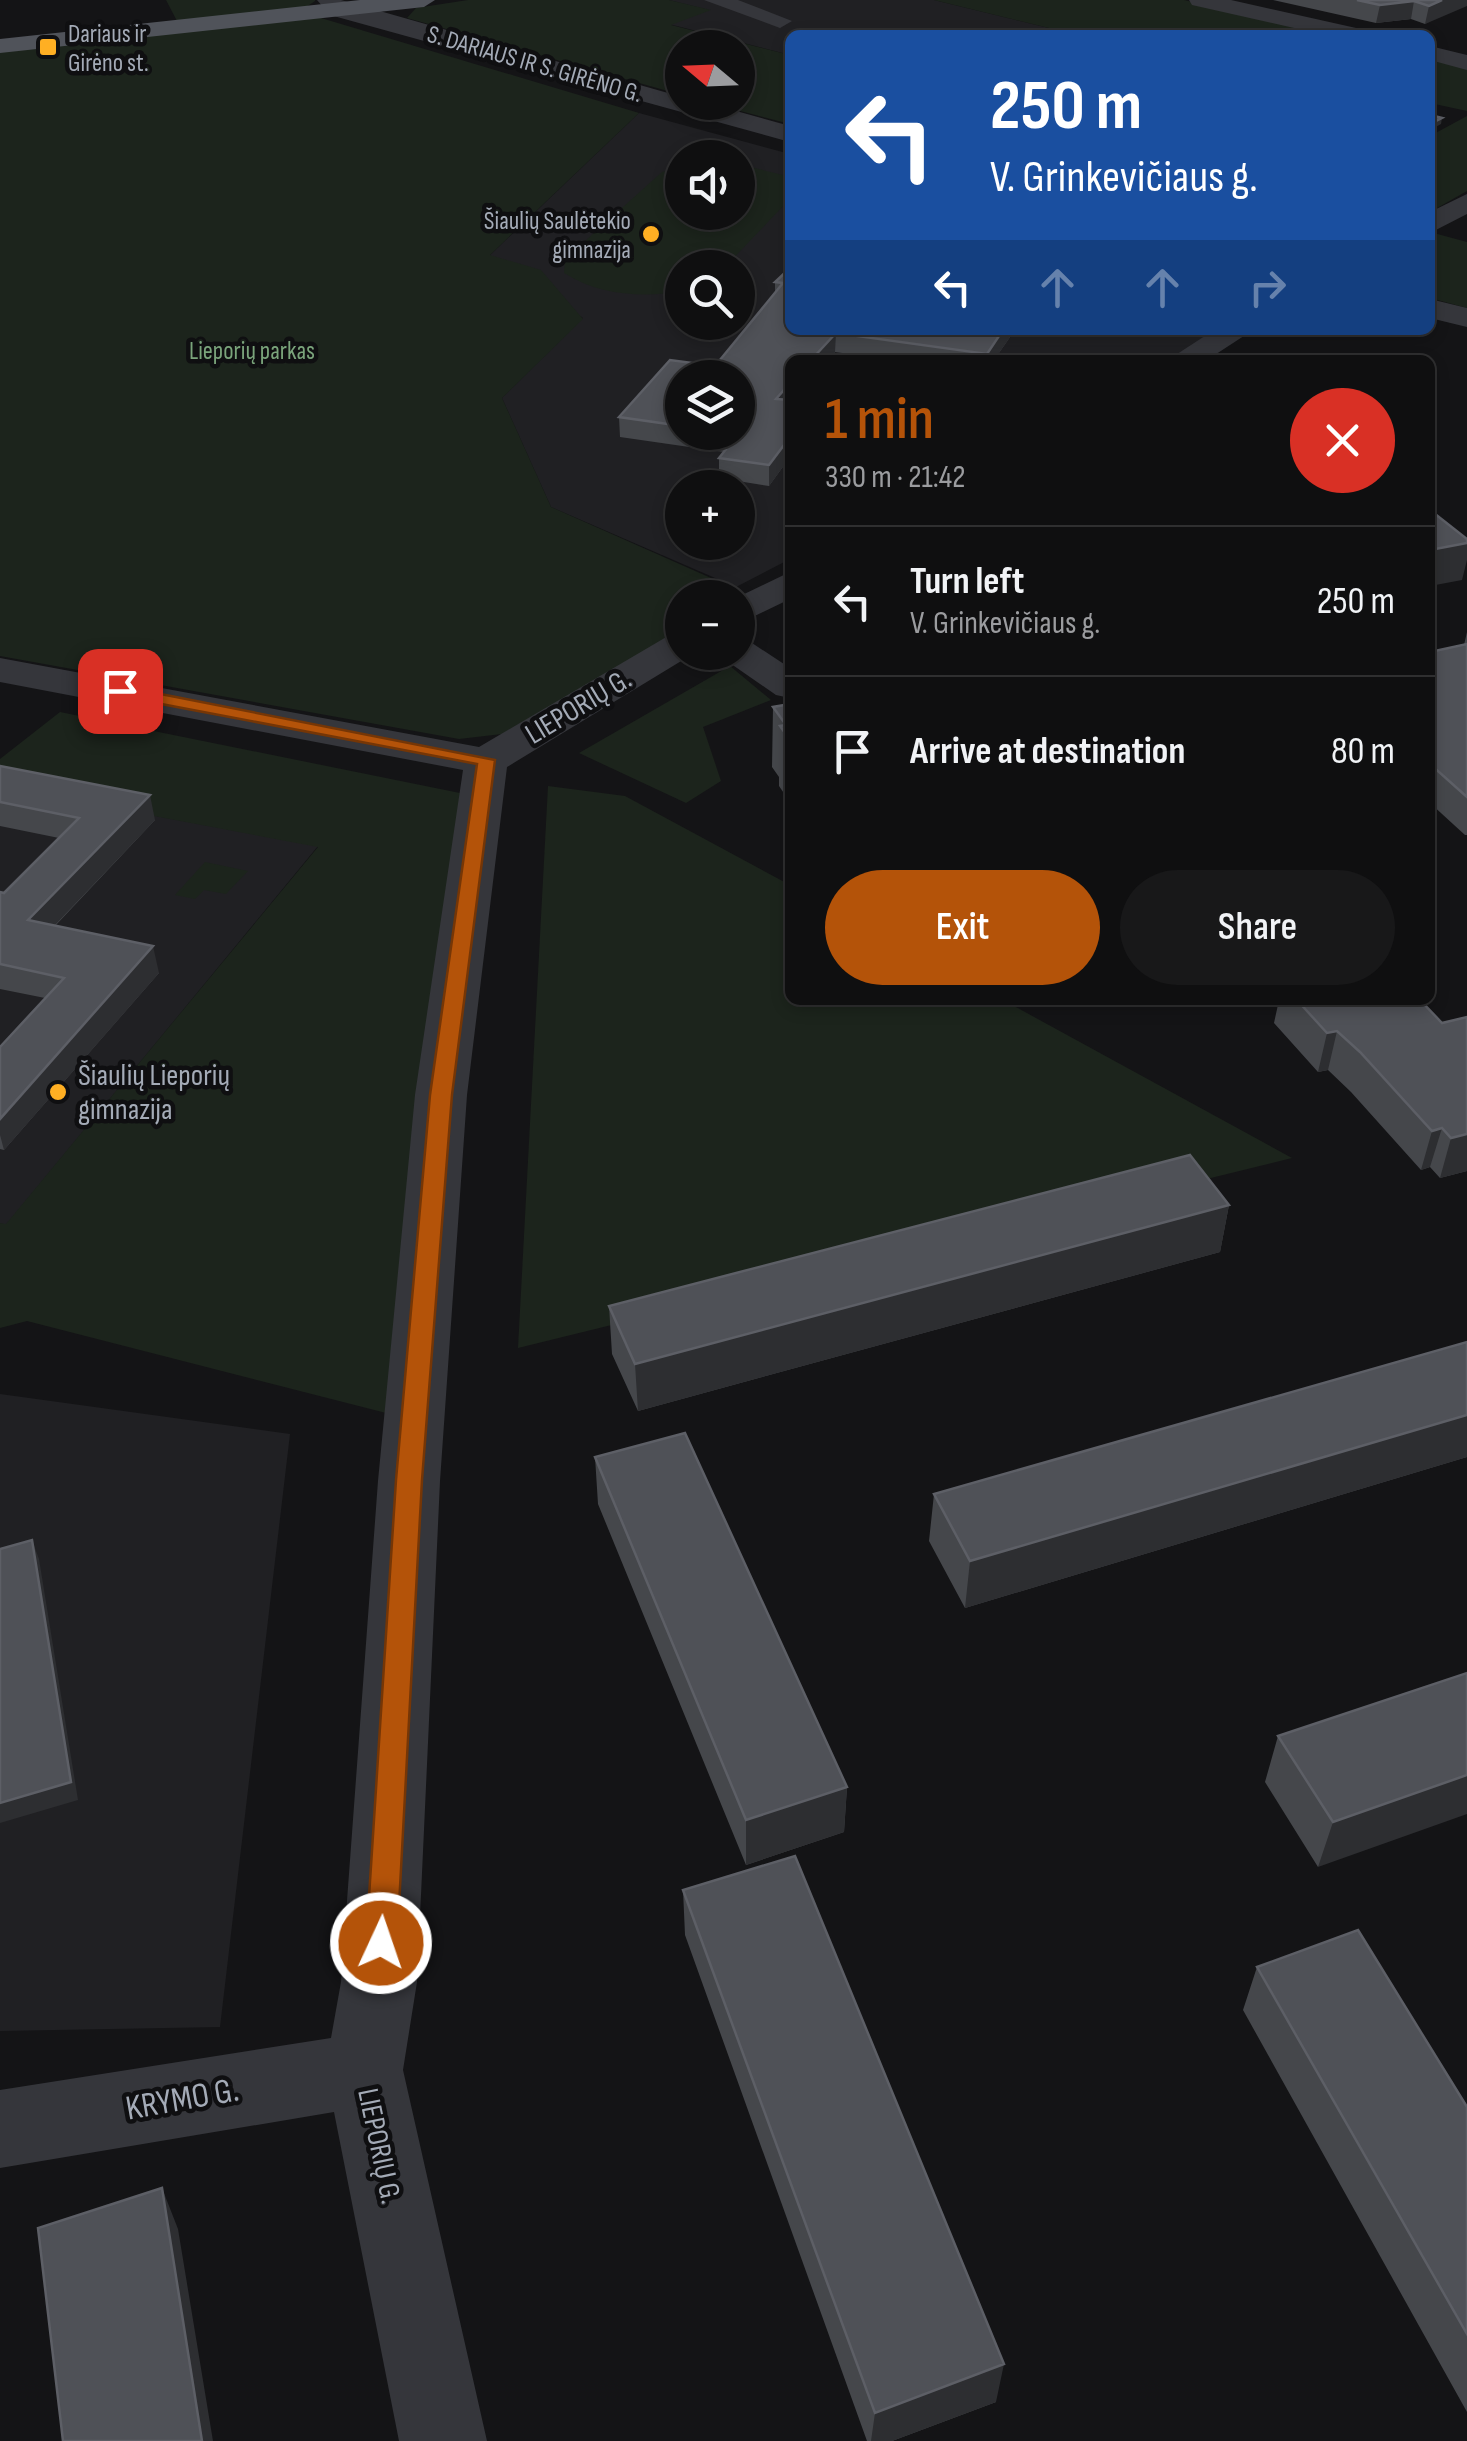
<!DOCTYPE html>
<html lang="en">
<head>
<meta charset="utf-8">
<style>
	:root { --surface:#0f0f10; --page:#181819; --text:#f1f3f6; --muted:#9b9c9f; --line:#2f2f30; --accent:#b45309 }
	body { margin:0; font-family:"Sofia Sans Condensed",sans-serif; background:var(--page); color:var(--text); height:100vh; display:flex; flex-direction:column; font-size:38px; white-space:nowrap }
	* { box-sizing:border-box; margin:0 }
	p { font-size:32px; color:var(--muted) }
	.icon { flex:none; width:55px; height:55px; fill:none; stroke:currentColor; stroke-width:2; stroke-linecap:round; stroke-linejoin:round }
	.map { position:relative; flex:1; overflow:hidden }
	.drawer { position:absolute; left:785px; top:355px; width:650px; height:650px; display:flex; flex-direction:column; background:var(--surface); border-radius:15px; box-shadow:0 5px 15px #0003,0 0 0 2px var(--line) }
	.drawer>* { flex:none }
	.top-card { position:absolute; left:785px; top:30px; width:650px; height:305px; border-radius:15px; box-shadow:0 5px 15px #0003,0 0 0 2px var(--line); background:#1a4fa0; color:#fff; overflow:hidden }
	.needle { width:65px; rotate:289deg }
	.controls { position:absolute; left:665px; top:30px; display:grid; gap:20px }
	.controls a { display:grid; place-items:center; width:90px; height:90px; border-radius:50%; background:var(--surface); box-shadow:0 5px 15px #0003,0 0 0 2px var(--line); font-size:50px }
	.pin { position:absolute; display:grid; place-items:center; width:85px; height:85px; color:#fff; margin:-42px; border-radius:20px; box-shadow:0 5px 15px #0006 }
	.me { position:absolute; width:110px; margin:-55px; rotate:3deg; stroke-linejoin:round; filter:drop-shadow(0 0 8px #0008) }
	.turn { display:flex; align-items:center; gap:35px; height:210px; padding:0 40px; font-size:45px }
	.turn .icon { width:130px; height:130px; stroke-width:2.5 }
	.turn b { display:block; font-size:70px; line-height:85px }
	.lanes { display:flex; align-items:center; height:95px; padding:0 40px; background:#0003; justify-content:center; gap:50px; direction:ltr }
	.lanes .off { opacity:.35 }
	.round { display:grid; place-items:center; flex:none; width:105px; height:105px; border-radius:52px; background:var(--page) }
	.overview { display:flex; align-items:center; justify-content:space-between; height:170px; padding:0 40px }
	h1 { font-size:60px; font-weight:600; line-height:75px; color:var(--accent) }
	.primary-button { display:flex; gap:20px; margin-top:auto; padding:20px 40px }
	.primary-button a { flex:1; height:115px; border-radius:60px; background:var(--accent); color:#fff; font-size:40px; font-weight:600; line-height:115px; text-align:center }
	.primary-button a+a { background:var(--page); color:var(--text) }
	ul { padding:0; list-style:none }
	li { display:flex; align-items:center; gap:30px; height:150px; padding:0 40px; border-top:2px solid var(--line) }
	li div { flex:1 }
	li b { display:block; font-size:38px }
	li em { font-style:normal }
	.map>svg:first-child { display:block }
	.built { fill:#202023; fill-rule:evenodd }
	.green { fill:#1c241c }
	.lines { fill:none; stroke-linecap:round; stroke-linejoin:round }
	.minor { fill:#35363b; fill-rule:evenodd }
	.major { fill:#50535a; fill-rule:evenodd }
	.wall { fill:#45474b; fill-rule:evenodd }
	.shaded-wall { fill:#2d2e31 }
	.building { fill:#4f5157; stroke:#5d5f66; stroke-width:2.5 }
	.route { fill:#b45309; stroke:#753606; stroke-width:2.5 }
	.poi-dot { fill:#ffaf23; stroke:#0f0f11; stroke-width:4 }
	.labels { text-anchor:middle; stroke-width:9; stroke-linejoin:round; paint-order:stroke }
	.far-poi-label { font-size:25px; fill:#a4abb7; stroke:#0f0f11; text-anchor:start }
	.far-street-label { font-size:25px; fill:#a4abb7; stroke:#0f0f11 }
	.far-park-label { font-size:25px; fill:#7aa47b; stroke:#0f0f11 }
	.street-label { font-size:30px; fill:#a4abb7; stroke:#0f0f11 }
	.poi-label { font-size:30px; fill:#a4abb7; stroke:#0f0f11; text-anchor:start }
	.near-street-label { font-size:35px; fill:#a4abb7; stroke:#0f0f11 }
</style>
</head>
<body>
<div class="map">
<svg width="1467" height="2441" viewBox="0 0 1467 2441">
	<rect width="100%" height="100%" fill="#141416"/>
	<!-- built -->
	<path class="built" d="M669,0H934L1078,35H790V55L669,24L709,10Z
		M639,113L790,154V330H1219L1168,360H790V559L736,587L551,507L502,398L583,318L489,256ZM682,158H738V212H682ZM682,268H738V322H682ZM682,378H738V432H682ZM682,488H738V542H682Z
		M0,787L318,846L6,1225L0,1223Z
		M0,1394L290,1434L220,2027L0,2031Z"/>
	<!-- green -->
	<path class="green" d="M166,0H315V1L306,7L177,21Z
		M468,0H669L711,10L671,25L790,55V124L710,103L738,102V48H682V95L407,18L416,8Z
		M934,0H1184L1333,35H1078Z
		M311,15L639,113L490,255L541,270L583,319L502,398L551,507L747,594L682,598V631L502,734L459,739L0,656V49Z
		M1430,59L1467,69V111L1430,103Z
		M1467,116V191L1430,212V136Z
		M738,164L787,176L790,199L725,267L682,268V292C640,297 601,296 564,273L565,259L662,172L682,167V212H738Z
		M1430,232L1467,242V308L1430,298Z
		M730,666L771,700L703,727L721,781L686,803L579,753Z
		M60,712L460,793L390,1414L27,1321L0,1328V1223L6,1224L318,847L0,787V759Z
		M548,786L625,796L790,885V1000H1003L1292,1158L518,1348Z
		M205,862L248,871L226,894L204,890L195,899L175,895Z"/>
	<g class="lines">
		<!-- minor -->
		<path class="minor" d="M317,0H341L682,97V102H704L790,126V142L330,15Z
			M704,0H738L792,21L780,28Z
			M1189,0H1231L1365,30L1369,35H1325L1192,5Z
			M1430,46L1467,55V70L1430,60Z
			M1467,194V214L1430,233V212Z
			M1430,299L1467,308V327L1430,318Z
			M1214,330H1253L1207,360H1168Z
			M790,572V599L738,624L736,598Z
			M682,632V652H696L507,767L467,1095L440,1481L417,1982L403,2070L487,2441H399L334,2112L0,2168V2090L331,2038L341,1982L378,1481L415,1095L463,770L0,682V658L479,747L668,636Z
			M738,639L752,643L790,668V698L776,695L724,659L719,652H738Z"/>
		<!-- major -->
		<path class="major" d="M360,0H435L424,7L0,53V39Z"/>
	</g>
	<!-- wall -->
	<path class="wall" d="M1273,0H1467L1425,24L1411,19L1376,23Z
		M790,268V330H1015L994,360H893L835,352L828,360H790V457L769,486L719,478V458L724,452L620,437L619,417L670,360L715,366L775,292V282ZM682,378H738V432H682Z
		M1467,632V835H1465L1430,803V652L1464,645Z
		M790,704V802L779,786V777L772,767L773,707Z
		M0,766L155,820L55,926L159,973L4,1150L0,1149V1047L45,998L0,989V892L4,893L59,838L0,826Z
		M1279,1000H1420L1442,1023L1467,1017V1171L1440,1178L1430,1167L1421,1170L1351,1092L1328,1070L1318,1072L1274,1023Z
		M1229,1205L1220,1252L638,1411L612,1354L609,1306Z
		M1467,1342V1457L965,1608L929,1541L934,1494Z
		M595,1457L847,1787L844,1832L746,1865L598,1504Z
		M1467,1673L1318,1867L1265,1782L1278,1736Z
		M683,1890L996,2402L892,2441H867L685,1935Z
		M1257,1967L1467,2107V2412L1243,2010Z"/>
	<!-- shaded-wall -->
	<path class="shaded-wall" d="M1442,0H1467V6L1425,24L1429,6Z
		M1414,1L1411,19L1376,23L1380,5Z
		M1442,118L1441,124L1430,130V124Z
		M1003,330H1015L994,360H986L987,354Z
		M836,333L835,352L828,360H811Z
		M790,383V402L776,399Z
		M790,437V457L769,486V465Z
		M1467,543V560L1462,580L1430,586V550Z
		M150,795L155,820L35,946L28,920Z
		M153,946L159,973L4,1150L0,1135V1119Z
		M1337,1031L1328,1070L1318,1072L1327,1033Z
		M1442,1128L1430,1167L1421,1170L1432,1131Z
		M1467,1134V1171L1440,1178L1451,1138Z
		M1229,1205L1220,1252L638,1411L635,1364Z
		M1467,1415V1457L965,1608L970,1561Z
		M32,1540L39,1559L78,1800L0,1823V1803Z
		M1467,1775V1814L1318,1867L1333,1822Z
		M847,1787L844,1832L746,1865V1820Z
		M162,2188L178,2229L213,2441H202Z
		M1004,2364L996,2402L892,2441H871L875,2413Z"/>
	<!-- building -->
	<path class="building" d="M1357,0H1442L1429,6L1414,1L1380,5Z
		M1430,115L1442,118L1430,124Z
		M790,268V330H1003L987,354L836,333L811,360H790V383L776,399L790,400V437L769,465L719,458L738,434L729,432H738V378H682V426L619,417L670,360L715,366L783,283L775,282Z
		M1430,510L1467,539V543L1430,550Z
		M1467,644V797L1430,764V652Z
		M790,704V740L780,726L786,725L773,707Z
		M0,766L150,795L28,920L153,946L0,1119V1047L64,978L0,964V892L4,893L79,818L0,802Z
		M1297,1000H1420L1442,1023L1467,1017V1134L1451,1138L1442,1128L1432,1131L1360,1052L1337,1031L1327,1033Z
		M1190,1155L1229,1205L635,1364L609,1306Z
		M1467,1342V1415L970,1561L934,1494Z
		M685,1433L847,1787L746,1820L595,1457Z
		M32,1540L71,1782L0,1803V1549Z
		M1467,1673V1775L1333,1822L1278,1736Z
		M795,1856L1004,2364L875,2413L683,1890Z
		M1358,1930L1467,2107V2334L1257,1967Z
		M162,2188L202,2441H63L38,2228Z"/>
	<!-- route -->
	<path class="route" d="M120,686L495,760L452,1095L422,1480L397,1943L392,1953L381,1957L370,1953L366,1943L396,1480L430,1095L477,764L114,695L111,691Z"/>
	<!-- markers -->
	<g class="poi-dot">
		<rect x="38" y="37" width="20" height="20" rx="5"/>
		<circle cx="651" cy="234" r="10"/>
		<circle cx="58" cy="1092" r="10"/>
	</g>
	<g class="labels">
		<!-- far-poi labels -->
		<g class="far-poi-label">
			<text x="68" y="42">Dariaus ir<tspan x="68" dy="29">Girėno st.</tspan></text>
			<text x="631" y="229" text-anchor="end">Šiaulių Saulėtekio<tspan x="631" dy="29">gimnazija</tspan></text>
		</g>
		<!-- far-street labels -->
		<g class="far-street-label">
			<text transform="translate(535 63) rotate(16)" y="9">S. DARIAUS IR S. GIRĖNO G.</text>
		</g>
		<!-- far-park labels -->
		<g class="far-park-label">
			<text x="252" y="359">Lieporių parkas</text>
		</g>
		<!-- street labels -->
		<g class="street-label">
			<text transform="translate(578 706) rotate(-31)" y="10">LIEPORIŲ G.</text>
			<text transform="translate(380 2146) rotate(78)" y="10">LIEPORIŲ G.</text>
		</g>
		<!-- poi labels -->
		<g class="poi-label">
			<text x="78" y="1085">Šiaulių Lieporių<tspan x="78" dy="34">gimnazija</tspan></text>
		</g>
		<!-- near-street labels -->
		<g class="near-street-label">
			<text transform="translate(182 2098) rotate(-10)" y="12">KRYMO G.</text>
		</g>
	</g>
</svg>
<div class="controls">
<a><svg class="needle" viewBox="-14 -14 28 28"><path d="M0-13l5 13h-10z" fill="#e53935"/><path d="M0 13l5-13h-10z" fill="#9b9c9f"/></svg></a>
<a><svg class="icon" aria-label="sound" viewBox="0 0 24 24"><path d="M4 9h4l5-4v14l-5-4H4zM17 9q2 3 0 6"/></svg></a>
<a><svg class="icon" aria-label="search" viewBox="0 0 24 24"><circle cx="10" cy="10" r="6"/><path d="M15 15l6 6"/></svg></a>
<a><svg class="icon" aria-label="layers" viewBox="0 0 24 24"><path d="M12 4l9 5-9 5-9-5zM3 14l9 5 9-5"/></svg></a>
<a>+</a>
<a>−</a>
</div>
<div class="pin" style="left:120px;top:691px;background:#d93025"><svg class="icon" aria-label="arrive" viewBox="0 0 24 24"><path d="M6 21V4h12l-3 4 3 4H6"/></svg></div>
<svg class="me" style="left:381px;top:1943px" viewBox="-20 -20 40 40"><circle r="17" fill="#b45309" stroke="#fff" stroke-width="3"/><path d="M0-11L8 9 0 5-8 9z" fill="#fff"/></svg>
<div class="top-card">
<div class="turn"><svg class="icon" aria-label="left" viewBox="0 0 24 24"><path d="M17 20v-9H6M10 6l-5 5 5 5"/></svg><div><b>250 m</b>V. Grinkevičiaus g.</div></div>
<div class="lanes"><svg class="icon" aria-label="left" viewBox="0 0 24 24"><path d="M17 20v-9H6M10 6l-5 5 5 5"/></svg><svg class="icon off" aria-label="ahead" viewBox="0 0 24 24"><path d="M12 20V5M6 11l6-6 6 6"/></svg><svg class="icon off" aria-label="ahead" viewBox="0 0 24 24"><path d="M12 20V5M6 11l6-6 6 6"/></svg><svg class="icon off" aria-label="right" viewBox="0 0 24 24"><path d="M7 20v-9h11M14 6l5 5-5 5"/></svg></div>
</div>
<section class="drawer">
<div class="overview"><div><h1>1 min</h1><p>330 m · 21:42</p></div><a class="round" style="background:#d93025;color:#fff"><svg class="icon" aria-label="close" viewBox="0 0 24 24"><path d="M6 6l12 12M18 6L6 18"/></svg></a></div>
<ul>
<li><svg class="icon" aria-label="left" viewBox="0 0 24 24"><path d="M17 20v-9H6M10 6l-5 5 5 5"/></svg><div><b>Turn left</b><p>V. Grinkevičiaus g.</p></div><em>250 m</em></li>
<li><svg class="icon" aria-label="arrive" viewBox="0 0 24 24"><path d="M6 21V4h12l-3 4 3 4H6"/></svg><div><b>Arrive at destination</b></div><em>80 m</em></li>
</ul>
<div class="primary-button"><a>Exit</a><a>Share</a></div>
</section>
</div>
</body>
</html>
